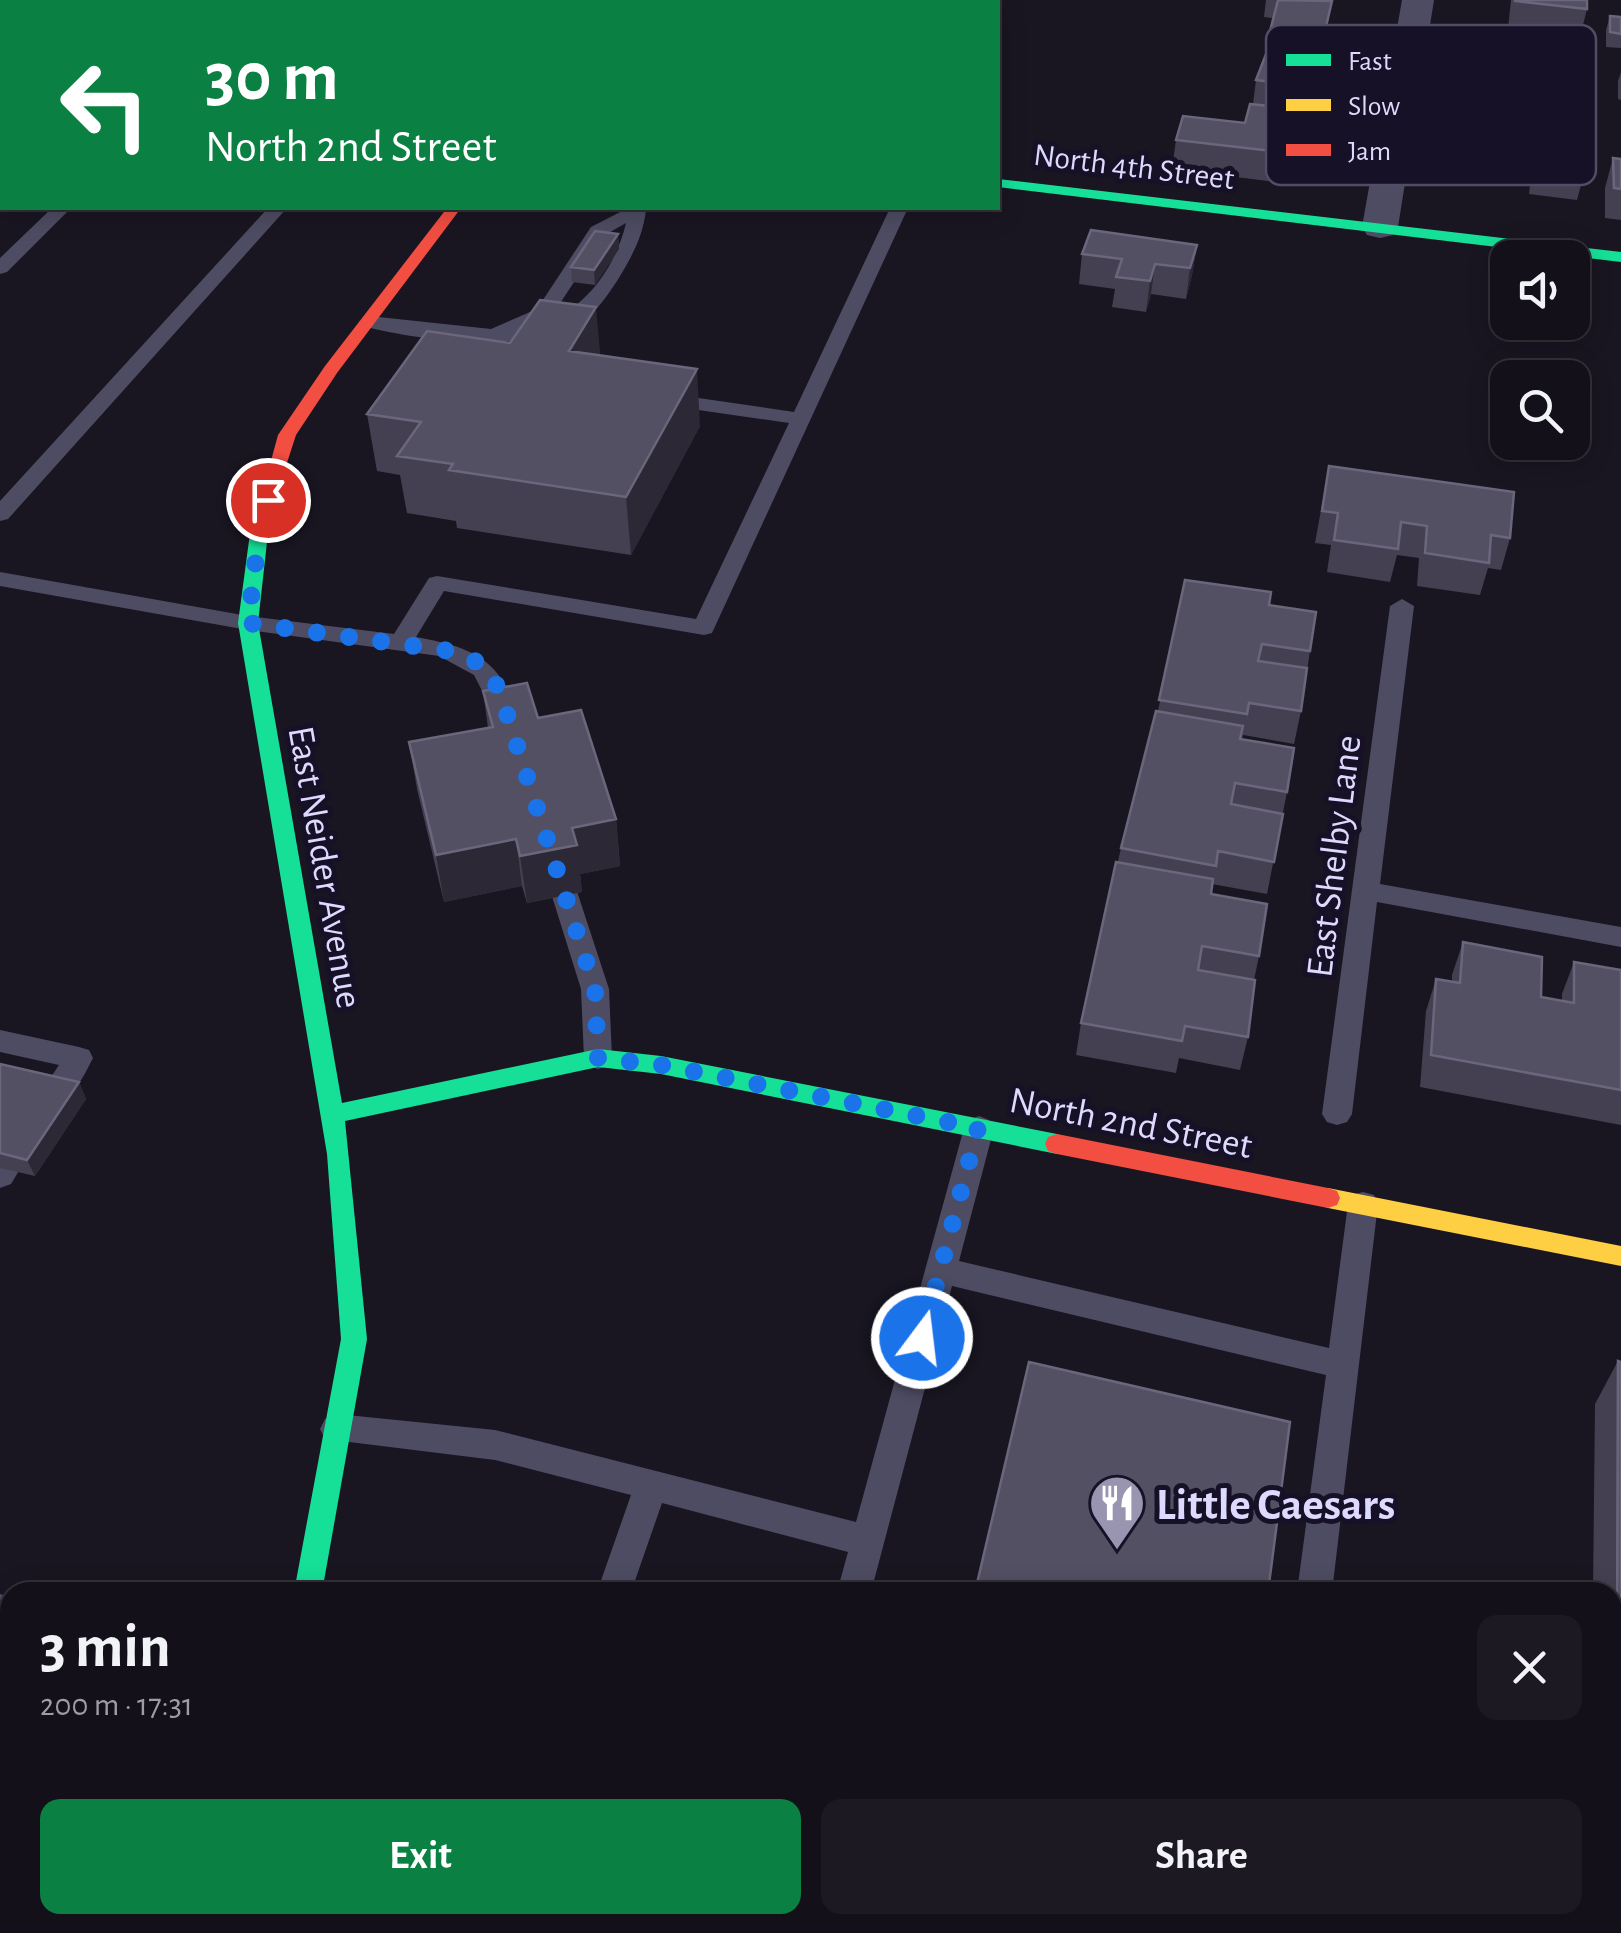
<!DOCTYPE html>
<html lang="en">
<head>
<meta charset="utf-8">
<style>
	:root { --surface:#13101a; --page:#1c1923; --text:#f1f3f6; --muted:#9d9da2; --line:#323039; --accent:#0b8043 }
	body { margin:0; font-family:"Alegreya Sans",sans-serif; background:var(--page); color:var(--text); height:100vh; display:flex; flex-direction:column; font-size:38px; white-space:nowrap }
	* { box-sizing:border-box; margin:0 }
	p { font-size:32px; color:var(--muted) }
	.icon { flex:none; width:55px; height:55px; fill:none; stroke:currentColor; stroke-width:2; stroke-linecap:round; stroke-linejoin:round }
	.map { position:relative; flex:1; overflow:hidden }
	.details { position:absolute; left:0px; top:1582px; width:1622px; height:352px; display:flex; flex-direction:column; background:var(--surface); border-radius:30px 30px 0 0; box-shadow:0 5px 25px #0003,0 0 0 2px var(--line) }
	.details>* { flex:none }
	.guide { position:absolute; left:0px; top:0px; width:1000px; height:210px; box-shadow:0 5px 25px #0003,0 0 0 2px var(--line); background:#0b8043; color:#fff; overflow:hidden }
	.controls { position:absolute; left:1490px; top:240px; display:grid; gap:20px }
	.controls a { display:grid; place-items:center; width:100px; height:100px; border-radius:20px; background:var(--surface); box-shadow:0 5px 25px #0003,0 0 0 2px var(--line); font-size:50px }
	.pin { position:absolute; display:grid; place-items:center; width:85px; height:85px; color:#fff; margin:-42px; border:5px solid #fff; border-radius:50%; box-shadow:0 2px 10px #0007 }
	.me { position:absolute; width:110px; margin:-55px; rotate:15deg; stroke-linejoin:round; filter:drop-shadow(0 0 8px #0008) }
	.turn { display:flex; align-items:center; gap:35px; height:210px; padding:0 40px; font-size:45px }
	.turn .icon { width:130px; height:130px; stroke-width:2.5 }
	.turn b { display:block; font-size:70px; line-height:85px }
	.round { display:grid; place-items:center; flex:none; width:105px; height:105px; border-radius:20px; background:var(--page) }
	.summary { display:flex; align-items:center; justify-content:space-between; height:170px; padding:0 40px }
	h1 { font-size:60px; font-weight:700; line-height:75px }
	.primary-button { display:flex; gap:20px; margin-top:auto; padding:20px 40px }
	.primary-button a { flex:1; height:115px; border-radius:20px; background:var(--accent); color:#fff; font-size:40px; font-weight:700; line-height:115px; text-align:center }
	.primary-button a+a { background:var(--page); color:var(--text) }
	.map>svg:first-child { display:block }
	.lines { fill:none; stroke-linecap:round; stroke-linejoin:round }
	.lane { fill:#4e4c62; fill-rule:evenodd }
	.street { fill:#4e4c62; fill-rule:evenodd }
	.fast { fill:#16e098; fill-rule:evenodd }
	.slow { fill:#ffcf43; fill-rule:evenodd }
	.jam { fill:#f24e42; fill-rule:evenodd }
	.wall { fill:#444051 }
	.shaded-wall { fill:#2c2836 }
	.building { fill:#545063; stroke:#6a667c; stroke-width:2.5 }
	.route { stroke:#1a73e8; stroke-width:18; stroke-dasharray:0 32.4 }
	.labels { text-anchor:middle; stroke-width:10; stroke-linejoin:round; paint-order:stroke }
	.far-street-label { font-size:32px; fill:#dedafd; stroke:#161127 }
	.street-label { font-size:38px; fill:#dedafd; stroke:#161127 }
	.near-poi-label { font-size:45px; font-weight:bold; fill:#dedafd; stroke:#161127; text-anchor:start }
	.key { fill:#161127; stroke:#524d67; stroke-width:2.5 }
	.key-label { font-size:28px; fill:#dedafd }
</style>
</head>
<body>
<div class="map">
<svg width="1621" height="1933" viewBox="0 0 1621 1933">
	<rect width="100%" height="100%" fill="#191622"/>
	<g class="lines">
		<!-- lane -->
		<path class="lane" d="M0,131H2V141H0Z
			M52,208H71L7,272L0,274V258Z
			M268,208H287L8,519L0,521V501Z
			M628,208L646,210C643,237 631,258 617,281C607,296 598,310 582,321C527,355 422,341 362,326L359,322L369,316L491,329L537,309L591,227ZM626,223C615,270 581,316 533,325L551,317L605,235Z
			M890,208H908L712,633L704,635L444,591L416,637C477,648 500,660 521,720L518,726H500L474,675L439,656L248,630L0,586V572L248,616L394,634L429,578L437,576L696,619L789,423L664,405L654,399L664,393L794,412Z
			M1402,599L1414,606L1380,884L1621,927V947L1377,902L1352,1114L1347,1122L1337,1125L1327,1122L1322,1114L1390,606Z
			M554,852L563,855L567,861L609,989L612,1058L608,1066L598,1069L588,1066L584,1058L581,989L541,861L545,855Z
			M0,1030L79,1047L89,1050L93,1058C83,1077 70,1108 46,1100L41,1092L59,1065L0,1052Z
			M979,1116L989,1120L994,1128L959,1261L1329,1348L1348,1204L1352,1195L1363,1192L1374,1195L1378,1204L1332,1592H1297L1326,1375L952,1286L871,1592H837L848,1552L662,1503L631,1592H597L631,1495L495,1460L325,1439L320,1429L325,1419L337,1414L495,1430L856,1522L964,1128L969,1120Z
			M5,1157L16,1161L20,1169L11,1184L0,1188V1159Z
			M0,1594L10,1597V1631L0,1628Z
			M476,1925H516L514,1933H474Z
			M745,1925H785L783,1933H743Z
			M1254,1925H1294L1293,1933H1253Z"/>
		<!-- street -->
		<path class="street" d="M1402,0H1434L1398,227L1393,235L1380,238L1367,235L1362,227Z"/>
		<!-- fast -->
		<path class="fast" d="M225,0H242L243,2H226Z
			M998,179L1621,252V262L998,187Z
			M278,463L287,468L268,533L258,623L342,1103L598,1049L661,1056L1057,1134L1066,1137L1069,1144L1066,1151L1057,1154L661,1074L598,1067L345,1121L367,1339L322,1592H294L341,1339L327,1154L238,623L250,533L269,468Z
			M196,1925H228L225,1933H193Z"/>
		<!-- slow -->
		<path class="slow" d="M1328,1188L1621,1246V1266L1328,1208L1319,1205L1316,1198L1319,1191Z"/>
		<!-- jam -->
		<path class="jam" d="M447,208H461L337,373L296,435L284,472H272L269,468L278,435L325,366Z
			M1057,1134L1328,1188L1337,1191L1340,1198L1337,1205L1328,1208L1057,1154L1048,1151L1045,1144L1048,1137Z"/>
	</g>
	<!-- wall -->
	<path class="wall" d="M0,0H4V2H2V53L0,52Z
		M1266,0L1332,1L1316,84L1308,111L1295,174L1277,172L1275,182L1172,169L1176,140L1245,123L1253,104L1256,80L1265,55L1273,18L1264,17Z
		M1511,0H1587V9L1580,37L1508,29Z
		M1610,16L1621,17V48L1606,47V30Z
		M1621,72V100L1618,99V81Z
		M1540,128L1585,170L1577,200L1529,194L1533,158Z
		M1613,158L1621,159V220L1605,218V188Z
		M618,234L619,249L595,285L572,282L571,267Z
		M1197,245L1192,275L1186,299L1151,294L1146,312L1112,307L1115,289L1079,284L1082,254Z
		M600,355L700,426L631,555L457,528L456,521L407,513L400,475L377,471L367,414Z
		M1329,466L1510,538L1501,570L1488,568L1480,595L1417,586L1419,558L1397,555L1390,582L1327,572L1331,545L1315,543Z
		M1185,580L1269,605L1310,651L1301,711L1294,744L1243,735L1242,739L1287,792L1267,894L1212,884L1211,894L1259,956L1254,980L1248,1037L1240,1070L1179,1058L1176,1073L1076,1055L1081,1023L1121,848L1158,711Z
		M483,691L538,718L616,819L620,866L580,874L582,892L527,903L522,886L444,902L417,789L409,742L488,728Z
		M1463,942L1541,997L1562,1001V994L1574,962L1621,970V1125L1420,1087L1426,1011L1436,979L1452,981V975Z
		M0,1064L79,1082L86,1099L35,1176L0,1168Z
		M1618,1361L1621,1933H1589V1925H1612V1592H1593L1595,1404Z"/>
	<!-- shaded-wall -->
	<path class="shaded-wall" d="M1332,1L1316,84L1306,116L1312,87L1319,63Z
		M618,234L619,249L595,285L594,270Z
		M1197,245L1192,275L1186,299L1190,268Z
		M1155,264L1151,294L1146,312L1150,281Z
		M596,307L601,363L569,351Z
		M697,369L700,426L631,555L626,497Z
		M616,819L620,866L580,874L582,892L527,903L520,856L572,828Z
		M516,839L522,886L444,902L436,855Z
		M79,1082L86,1099L35,1176L27,1160Z"/>
	<!-- building -->
	<path class="building" d="M684,0H750L748,2H705Z
		M1278,0L1332,1L1321,48L1267,43Z
		M1515,0H1587V9L1515,1Z
		M0,5H2V25H0Z
		M1610,16L1621,17V34L1610,32Z
		M1268,49L1321,55L1312,87L1256,80Z
		M1250,104L1308,110L1301,145L1282,143L1280,152L1176,140L1183,116L1245,123Z
		M1613,158L1621,159V189L1614,188Z
		M1091,230L1197,245L1190,268L1155,264L1150,281L1116,277L1122,259L1082,254Z
		M595,231L618,234L594,270L571,267Z
		M540,300L596,307L569,351L697,369L626,497L449,470L453,464L397,456L421,422L367,414L427,331L510,343Z
		M1329,466L1514,492L1510,538L1491,535L1489,563L1425,553L1427,526L1401,522L1398,549L1334,540L1338,513L1322,511Z
		M1185,580L1271,592L1269,605L1316,612L1310,651L1262,644L1258,661L1307,668L1301,711L1249,703L1247,714L1159,700Z
		M527,683L538,718L581,710L616,819L572,828L577,845L520,856L516,839L436,855L409,742L493,727L483,691Z
		M1156,711L1243,726L1240,739L1294,748L1287,792L1235,783L1231,804L1283,814L1274,862L1218,851L1216,866L1121,848Z
		M1116,862L1213,879L1211,894L1267,904L1259,956L1202,946L1198,970L1255,980L1248,1037L1185,1026L1182,1041L1081,1023Z
		M1463,942L1542,957L1541,997L1574,1003V962L1621,970V1090L1431,1055L1436,979L1460,983Z
		M0,1064L79,1082L27,1160L0,1153Z
		M1618,1361L1621,1362V1933H1616Z
		M1029,1362L1290,1422L1268,1592H975Z
		M898,1925H1225L1224,1933H896Z"/>
	<g class="lines">
		<!-- route -->
		<path class="route" d="M268,500L259,534L248,623L458,652L484,666L499,689L595,989L598,1058L661,1065L978,1128L922,1338"/>
	</g>
	<!-- icons -->
	<defs>
		<g id="restaurant-pin" transform="scale(2.875)"><path d="M0 17L-7.5 6A9.5 9.5 0 1 1 7.5 6Z" fill="#9995b0" stroke="#161127"/><path d="M-5-6h1v4h1v-4h1v4h1v-4h1v5L-1.5 .5V6h-2V.5L-5-1ZM5-6V6H3V1.5H1.5Q1.5-4 5-6Z" fill="#fff"/></g>
	</defs>
	<g fill-rule="evenodd">
		<use href="#restaurant-pin" x="1117" y="1503"/>
	</g>
	<g class="labels">
		<!-- far-street labels -->
		<g class="far-street-label">
			<text transform="translate(1134 166) rotate(7)" y="11">North 4th Street</text>
		</g>
		<!-- street labels -->
		<g class="street-label">
			<text transform="translate(1333 856) rotate(-83)" y="13">East Shelby Lane</text>
			<text transform="translate(326 867) rotate(80)" y="13">East Neider Avenue</text>
			<text transform="translate(1131 1122) rotate(11)" y="13">North 2nd Street</text>
		</g>
		<!-- near-poi labels -->
		<g class="near-poi-label">
			<text x="1156" y="1519">Little Caesars</text>
		</g>
	</g>
	<!-- legend -->
	<rect x="1266" y="25" width="330" height="160" rx="15" class="key"/>
	<rect x="1286" y="54" width="45" height="12" fill="#16e098"/>
	<rect x="1286" y="99" width="45" height="12" fill="#ffcf43"/>
	<rect x="1286" y="144" width="45" height="12" fill="#f24e42"/>
	<g class="key-label">
		<text x="1348" y="70">Fast</text>
		<text x="1348" y="115">Slow</text>
		<text x="1348" y="160">Jam</text>
	</g>
</svg>
<div class="controls">
<a><svg class="icon" aria-label="sound" viewBox="0 0 24 24"><path d="M4 9h4l5-4v14l-5-4H4zM17 9q2 3 0 6"/></svg></a>
<a><svg class="icon" aria-label="search" viewBox="0 0 24 24"><circle cx="10" cy="10" r="6"/><path d="M15 15l6 6"/></svg></a>
</div>
<div class="pin" style="left:268px;top:500px;background:#d93025"><svg class="icon" aria-label="arrive" viewBox="0 0 24 24"><path d="M6 21V4h12l-3 4 3 4H6"/></svg></div>
<svg class="me" style="left:922px;top:1338px" viewBox="-20 -20 40 40"><circle r="17" fill="#1a73e8" stroke="#fff" stroke-width="3"/><path d="M0-11L8 9 0 5-8 9z" fill="#fff"/></svg>
<div class="guide">
<div class="turn"><svg class="icon" aria-label="left" viewBox="0 0 24 24"><path d="M17 20v-9H6M10 6l-5 5 5 5"/></svg><div><b>30 m</b>North 2nd Street</div></div>
</div>
<section class="details">
<div class="summary"><div><h1>3 min</h1><p>200 m · 17:31</p></div><a class="round"><svg class="icon" aria-label="close" viewBox="0 0 24 24"><path d="M6 6l12 12M18 6L6 18"/></svg></a></div>
<div class="primary-button"><a>Exit</a><a>Share</a></div>
</section>
</div>
</body>
</html>
